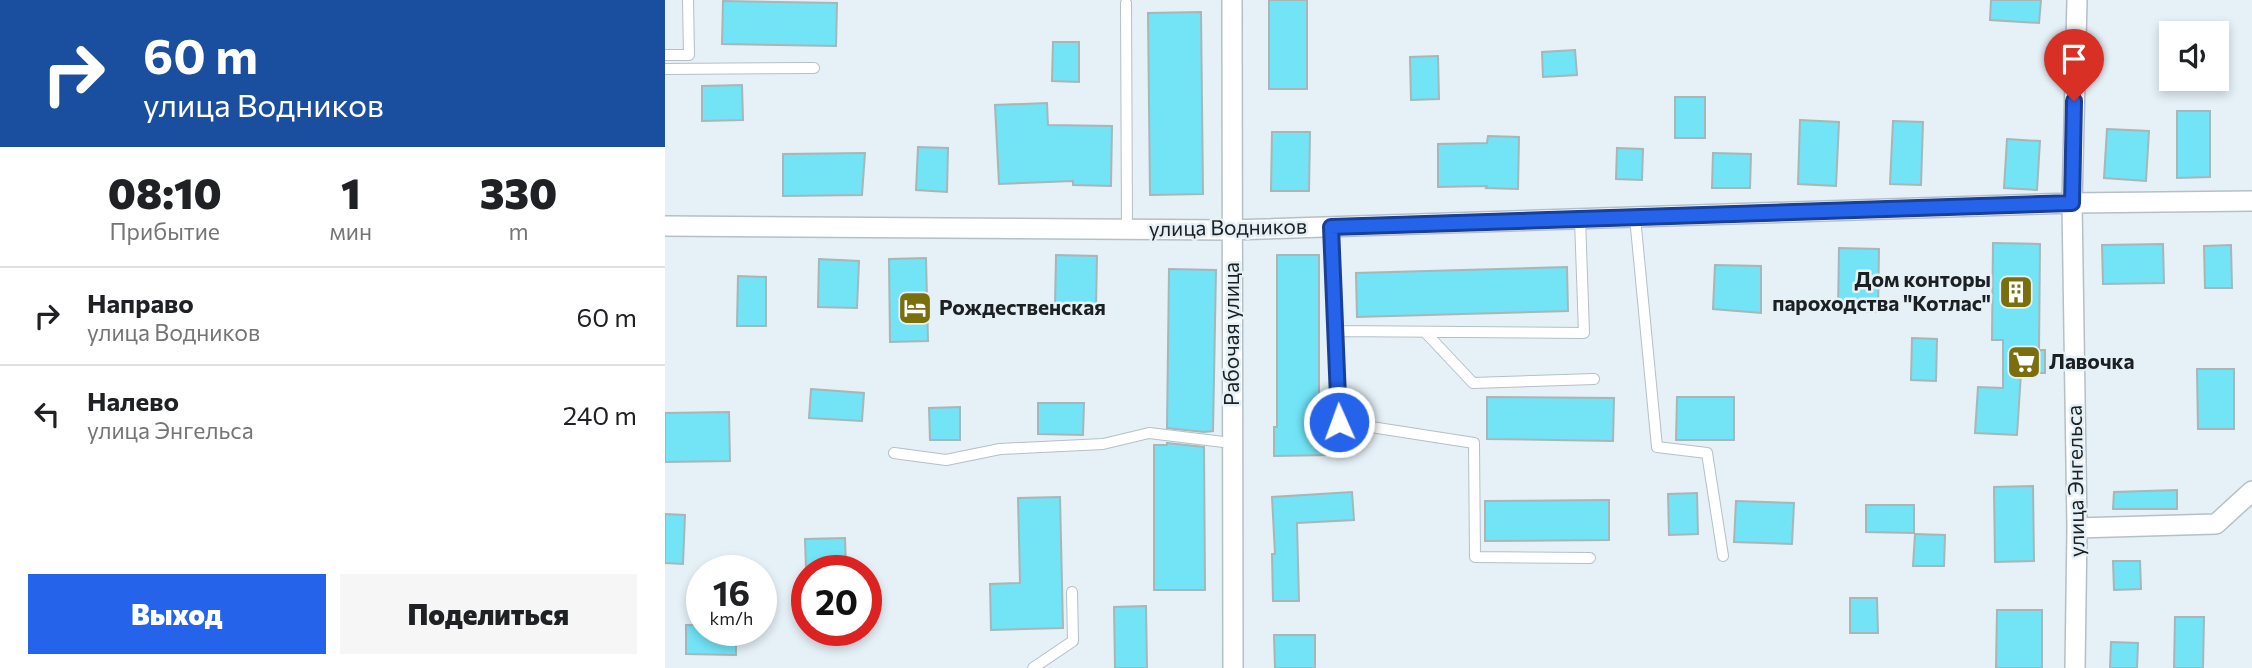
<!DOCTYPE html>
<html lang="ru">
<head>
<meta charset="utf-8">
<style>
	:root { --surface:#fff; --page:#f6f6f6; --text:#202124; --muted:#757577; --line:#e0e0e0; --accent:#2563eb }
	body { margin:0; font-family:Commissioner,sans-serif; background:var(--page); color:var(--text); height:100vh; display:flex; flex-direction:column; font-size:26px; white-space:nowrap }
	* { box-sizing:border-box; margin:0 }
	p { font-size:23px; color:var(--muted) }
	.icon { flex:none; width:38px; height:38px; fill:none; stroke:currentColor; stroke-width:2; stroke-linecap:round; stroke-linejoin:round }
	.map { position:relative; flex:1; overflow:hidden }
	.details { display:flex; flex-direction:column; background:var(--surface); width:665px }
	.details>* { flex:none }
	.banner { background:#1a4fa0; color:#fff; overflow:hidden }
	.controls { position:absolute; left:1494px; top:21px; display:grid; gap:14px }
	.controls a { display:grid; place-items:center; width:70px; height:70px; border-radius:0px; background:var(--surface); box-shadow:0 4px 10px #0003; font-size:35px }
	.speed { position:absolute; left:21px; top:555px; display:flex; gap:14px; font-size:35px; font-weight:700; text-align:center }
	.speed>* { display:grid; place-content:center; width:91px; height:91px; border-radius:50%; background:var(--surface); box-shadow:0 4px 10px #0003; line-height:1 }
	.speed small { font-size:18px; font-weight:400 }
	.speed .limit { border:10px solid #d22; background:#fff; color:#111 }
	.pin { position:absolute; display:grid; place-items:center; width:60px; height:60px; color:#fff; margin:-72px -30px; border-radius:50% 50% 50% 0; rotate:-45deg; box-shadow:0 0 7px #0007 }
	.pin .icon { rotate:45deg }
	.me { position:absolute; width:77px; margin:-38px; rotate:358deg; stroke-linejoin:round; filter:drop-shadow(0 0 5px #0008) }
	.turn { display:flex; align-items:center; gap:24px; height:147px; padding:0 28px; font-size:32px }
	.turn .icon { width:91px; height:91px; stroke-width:2.5 }
	.turn b { display:block; font-size:49px; line-height:60px }
	.eta { display:flex; justify-content:space-evenly; align-items:center; height:119px; text-align:center }
	.eta b { font-size:42px; font-weight:800; line-height:49px }
	.primary-button { display:flex; gap:14px; margin-top:auto; padding:14px 28px }
	.primary-button a { flex:1; height:80px; border-radius:0px; background:var(--accent); color:#fff; font-size:28px; font-weight:800; line-height:80px; text-align:center }
	.primary-button a+a { background:var(--page); color:var(--text) }
	ul { padding:0; list-style:none }
	li { display:flex; align-items:center; gap:21px; height:98px; padding:0 28px; border-top:2px solid var(--line) }
	li div { flex:1 }
	li b { display:block; font-size:26px }
	li em { font-style:normal }
	main { display:flex; flex:1; min-height:0 }
	.map>svg:first-child { display:block }
	.building { fill:#72e4f6; stroke:#a8b6b8; stroke-width:2 }
	.lines { fill:none; stroke-linecap:round; stroke-linejoin:round }
	.service-casing { stroke:#b5c0c6; stroke-width:12 }
	.minor-casing { stroke:#b5c0c6; stroke-width:22 }
	.service { stroke:#fff; stroke-width:10 }
	.minor { stroke:#fff; stroke-width:19 }
	.route-casing { stroke:#184099; stroke-width:18 }
	.route { stroke:#2563eb; stroke-width:12 }
	.labels { text-anchor:middle; stroke-width:5; stroke-linejoin:round; paint-order:stroke }
	.street-label { font-size:21px; fill:#1c2022; stroke:#e5f0f7 }
	.poi-label { font-size:21px; font-weight:bold; fill:#1c2022; stroke:#e5f0f7; text-anchor:start }
</style>
</head>
<body>
<main>
<section class="details">
<div class="banner">
<div class="turn"><svg class="icon" aria-label="right" viewBox="0 0 24 24"><path d="M7 20v-9h11M14 6l5 5-5 5"/></svg><div><b>60 m</b>улица Водников</div></div>
</div>
<div class="eta">
<div><b>08:10</b><p>Прибытие</p></div>
<div><b>1</b><p>мин</p></div>
<div><b>330</b><p>m</p></div>
</div>
<ul>
<li><svg class="icon" aria-label="right" viewBox="0 0 24 24"><path d="M7 20v-9h11M14 6l5 5-5 5"/></svg><div><b>Направо</b><p>улица Водников</p></div><em>60 m</em></li>
<li><svg class="icon" aria-label="left" viewBox="0 0 24 24"><path d="M17 20v-9H6M10 6l-5 5 5 5"/></svg><div><b>Налево</b><p>улица Энгельса</p></div><em>240 m</em></li>
</ul>
<div class="primary-button"><a>Выход</a><a>Поделиться</a></div>
</section>
<div class="map">
<svg width="1587" height="668" viewBox="0 0 1587 668">
	<rect width="100%" height="100%" fill="#e5f0f7"/>
	<!-- building -->
	<path class="building" d="M604,0H642V89H604Z
		M1326,0H1376L1374,23L1325,20Z
		M58,1L172,3L171,46L57,44Z
		M536,12L538,194L485,195L483,13Z
		M388,42H414V82L387,81Z
		M910,50L912,75L878,77L877,52Z
		M773,56L774,99L746,100L745,57Z
		M77,85L78,120L37,121V86Z
		M1010,97H1040V138H1010Z
		M382,103L383,125L447,126L446,186L408,185V181L334,184L330,105Z
		M1512,111H1545V177L1512,178Z
		M1135,120L1174,122L1171,186L1133,184Z
		M1228,121L1258,122L1256,185L1225,184Z
		M1442,129L1484,131L1481,181L1439,178Z
		M607,132H645L644,191H606Z
		M823,136L854,137L853,189L821,188L822,186L773,187V144L822,143Z
		M1342,139L1375,141L1372,190L1339,188Z
		M253,147L283,148L282,192L251,190Z
		M952,148L978,149L977,180L951,179Z
		M200,153L197,195L118,196V154Z
		M1048,153L1086,154L1085,188H1047Z
		M1328,243L1375,244L1374,350H1380V373H1356L1352,435L1310,433L1313,387L1338,388V340H1327Z
		M1498,244L1499,283L1438,284L1437,245Z
		M1566,245L1567,288H1540L1539,246Z
		M1174,248L1214,249L1213,312L1173,311Z
		M391,255L432,256L431,308L390,307Z
		M612,255H654V427H667V455L609,456V427H612Z
		M261,258L263,341L225,342L224,259Z
		M154,259L194,261L192,308L153,307Z
		M1050,265L1096,266V313L1048,309Z
		M902,267L903,311L692,317L691,273Z
		M504,269L551,270L548,431L539,432L502,428Z
		M73,276L101,277V326H72Z
		M1247,338L1272,339L1271,381L1246,380Z
		M1532,369H1569V429H1533Z
		M146,389L199,393L197,421L144,418Z
		M822,397L949,398L948,441L822,439Z
		M1012,397H1069V440H1011Z
		M373,403H419L418,435L373,434Z
		M295,407V440H265L264,408Z
		M64,412L65,461L0,462V413Z
		M502,443L539,447L540,590H489V445H502Z
		M1368,486L1369,561L1330,562L1329,487Z
		M1512,490V509H1448L1449,492Z
		M687,492L689,520L632,523L634,601H608L607,554H610L607,497Z
		M1032,493L1033,534L1004,535L1003,494Z
		M395,497L398,628L326,630L325,584L355,583L353,498Z
		M944,500V540L820,541V501Z
		M1071,501L1129,503L1127,544L1069,542Z
		M1201,505H1249V533L1201,532Z
		M0,514L20,515L18,564L0,563Z
		M1250,534L1280,535L1279,566H1248Z
		M180,538L181,567L141,569L140,539Z
		M1448,561H1475L1476,589L1449,590Z
		M1185,598H1212L1213,633H1185Z
		M481,606L482,668H450L449,607Z
		M1332,610H1377V668H1331Z
		M1510,617H1539L1538,668H1509Z
		M21,625H37V630H71V655L21,654Z
		M609,635H650V668H610Z
		M1446,642L1473,643L1472,668H1445Z"/>
	<g class="lines">
		<!-- service casing -->
		<g class="service-casing">
			<path id="service" d="M461,3L462,229
				M0,55H24L23,0
				M0,69L149,68
				M970,217L992,447L1042,453L1058,556
				M666,227L671,331L919,333L915,219
				M671,331L674,422L809,443L810,557L925,558
				M760,332L808,383L929,379
				M229,453L281,460L335,449L438,444L484,433L567,443
				M368,668L408,641L407,592"/>
		</g>
		<!-- minor casing -->
		<g class="minor-casing">
			<path id="minor" d="M567,0L568,668
				M0,226L566,230L1407,203L1587,201
				M1412,528L1551,524L1587,491
				M1410,668L1412,528L1407,203L1412,0"/>
		</g>
		<!-- service -->
		<use href="#service" class="service"/>
		<!-- minor -->
		<use href="#minor" class="minor"/>
	</g>
	<g class="lines">
		<!-- route casing -->
		<g class="route-casing">
			<path id="route" d="M674,422L666,227L1407,203L1409,101"/>
		</g>
		<!-- route -->
		<use href="#route" class="route"/>
	</g>
	<!-- icons -->
	<defs>
		<g id="building-square" transform="scale(1.75)"><rect x="-9" y="-9" width="18" height="18" rx="4" fill="#7a6f0c" stroke="#e5f0f7"/><path d="M-4-6H4V6H1V3H-1V6H-4ZM-2.5-4.3h1.7v1.8h-1.7ZM.8-4.3h1.7v1.8H.8ZM-2.5-1h1.7V.8h-1.7ZM.8-1h1.7V.8H.8Z" fill="#fff"/></g>
		<g id="hotel-square" transform="scale(1.75)"><rect x="-9" y="-9" width="18" height="18" rx="4" fill="#7a6f0c" stroke="#e5f0f7"/><path d="M-6-4.5h1.5V1H6V5H4.5V3h-9V5H-6ZM-4 0a1.8 1.8 0 1 1 3.6 0ZM.5 0V-2.5h3Q6-2.5 6 0Z" fill="#fff"/></g>
		<g id="supermarket-square" transform="scale(1.75)"><rect x="-9" y="-9" width="18" height="18" rx="4" fill="#7a6f0c" stroke="#e5f0f7"/><path d="M-6-5.5h2.5l.6 2H6L4.5 2H-2.5L-4.4-4H-6ZM-1.5 3.2a1.3 1.3 0 1 0 .1 0ZM3 3.2a1.3 1.3 0 1 0 .1 0Z" fill="#fff"/></g>
	</defs>
	<g fill-rule="evenodd">
		<use href="#building-square" x="1351" y="292"/>
		<use href="#hotel-square" x="250" y="308"/>
		<use href="#supermarket-square" x="1359" y="362"/>
	</g>
	<g class="labels">
		<!-- street labels -->
		<g class="street-label">
			<text transform="translate(563 228) rotate(-1)" y="7">улица Водников</text>
			<text transform="translate(567 334) rotate(-90)" y="7">Рабочая улица</text>
			<text transform="translate(1411 481) rotate(-91)" y="7">улица Энгельса</text>
		</g>
		<!-- poi labels -->
		<g class="poi-label">
			<text x="1326" y="287" text-anchor="end">Дом конторы<tspan x="1326" dy="24">пароходства "Котлас"</tspan></text>
			<text x="274" y="315">Рождественская</text>
			<text x="1384" y="369">Лавочка</text>
		</g>
	</g>
</svg>
<div class="controls">
<a><svg class="icon" aria-label="sound" viewBox="0 0 24 24"><path d="M4 9h4l5-4v14l-5-4H4zM17 9q2 3 0 6"/></svg></a>
</div>
<div class="speed"><div>16<small>km/h</small></div><div class="limit">20</div></div>
<div class="pin" style="left:1409px;top:101px;background:#d93025"><svg class="icon" aria-label="arrive" viewBox="0 0 24 24"><path d="M6 21V4h12l-3 4 3 4H6"/></svg></div>
<svg class="me" style="left:674px;top:422px" viewBox="-20 -20 40 40"><circle r="17" fill="#2563eb" stroke="#fff" stroke-width="3"/><path d="M0-11L8 9 0 5-8 9z" fill="#fff"/></svg>
</div>
</main>
</body>
</html>
